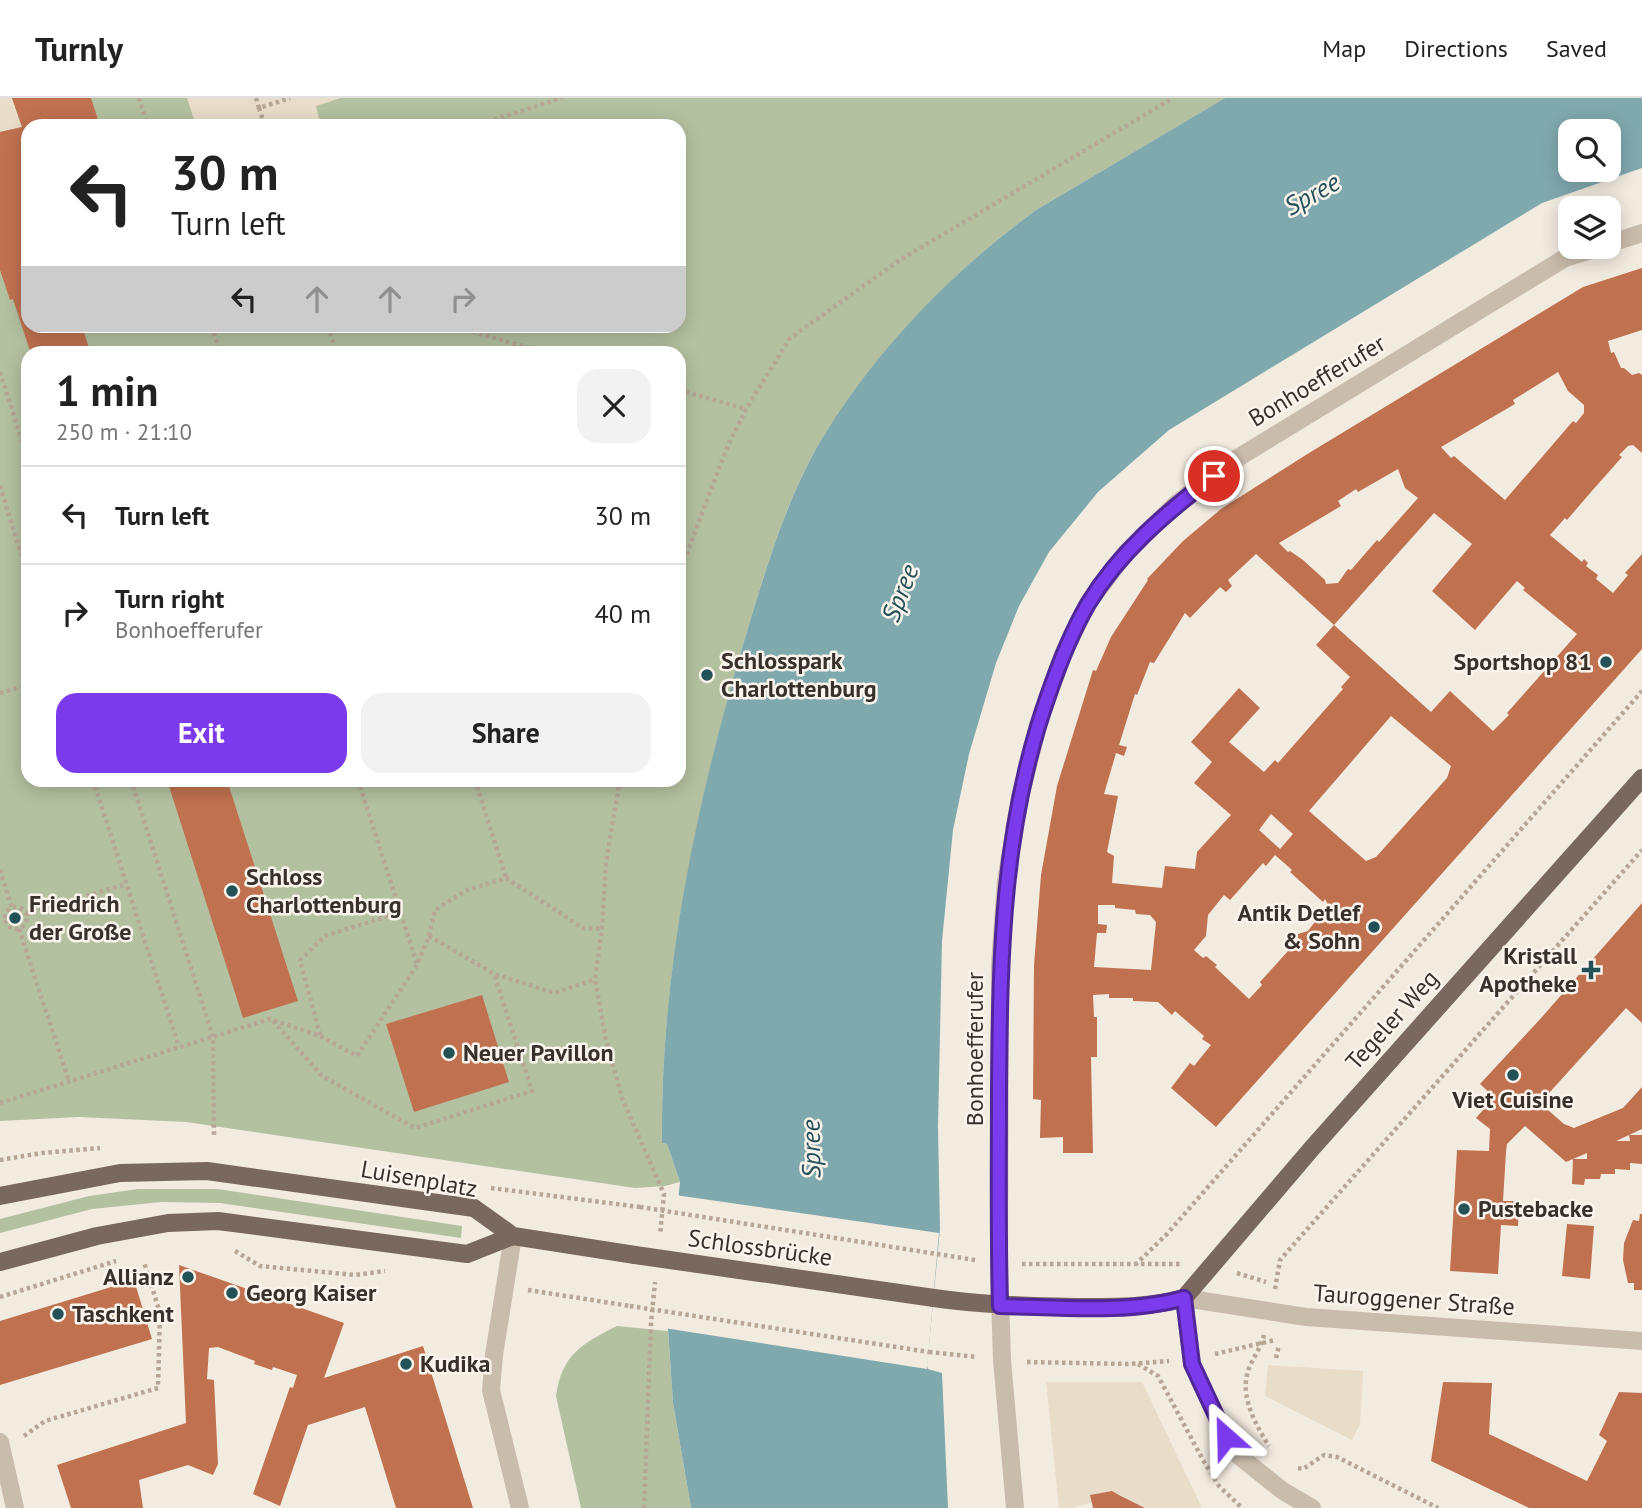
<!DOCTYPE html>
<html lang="en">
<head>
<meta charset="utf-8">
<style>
	:root { --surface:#fff; --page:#f2f2f2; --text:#222; --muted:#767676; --line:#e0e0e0; --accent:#7c3aed }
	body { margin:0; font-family:"PT Sans",sans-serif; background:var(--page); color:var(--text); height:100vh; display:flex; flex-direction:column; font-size:26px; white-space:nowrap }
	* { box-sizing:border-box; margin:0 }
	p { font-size:23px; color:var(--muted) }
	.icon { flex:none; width:38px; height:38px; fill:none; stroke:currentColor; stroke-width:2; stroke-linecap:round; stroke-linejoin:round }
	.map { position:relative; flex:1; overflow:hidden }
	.sheet { position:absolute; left:21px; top:248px; width:665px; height:441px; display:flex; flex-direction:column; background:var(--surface); border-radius:21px; box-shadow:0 4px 18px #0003 }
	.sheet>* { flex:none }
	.top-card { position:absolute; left:21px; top:21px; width:665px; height:214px; border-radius:21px; box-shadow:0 4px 18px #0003; background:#fff; color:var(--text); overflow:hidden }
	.tools { position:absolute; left:1558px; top:21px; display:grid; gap:14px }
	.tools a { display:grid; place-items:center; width:63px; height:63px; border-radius:14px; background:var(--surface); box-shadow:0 4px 18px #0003; font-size:35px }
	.pin { position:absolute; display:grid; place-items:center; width:60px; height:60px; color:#fff; margin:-30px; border:4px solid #fff; border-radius:50%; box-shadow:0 2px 7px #0007 }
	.me { position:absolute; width:77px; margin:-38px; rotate:335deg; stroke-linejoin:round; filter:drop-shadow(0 0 5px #0008) }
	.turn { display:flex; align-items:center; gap:24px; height:147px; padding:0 35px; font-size:32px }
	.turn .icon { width:91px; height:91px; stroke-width:2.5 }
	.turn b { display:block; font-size:49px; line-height:60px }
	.lanes { display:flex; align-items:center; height:66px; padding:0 35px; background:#0003; justify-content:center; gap:35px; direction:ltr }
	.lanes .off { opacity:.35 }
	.round { display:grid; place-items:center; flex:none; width:74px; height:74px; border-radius:21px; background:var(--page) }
	.headline { display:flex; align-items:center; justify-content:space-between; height:119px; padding:0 35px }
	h1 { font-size:42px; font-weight:700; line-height:52px }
	.primary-button { display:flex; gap:14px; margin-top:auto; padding:14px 35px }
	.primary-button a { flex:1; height:80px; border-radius:21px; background:var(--accent); color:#fff; font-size:28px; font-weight:700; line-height:80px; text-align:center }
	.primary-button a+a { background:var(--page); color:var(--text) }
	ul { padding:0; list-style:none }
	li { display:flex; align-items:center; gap:21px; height:98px; padding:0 35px; border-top:2px solid var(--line) }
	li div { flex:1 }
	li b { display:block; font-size:26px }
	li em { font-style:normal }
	header { display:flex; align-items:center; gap:42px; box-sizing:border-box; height:98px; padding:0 35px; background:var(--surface); border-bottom:2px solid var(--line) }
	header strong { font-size:33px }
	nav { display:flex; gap:38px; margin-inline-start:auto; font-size:24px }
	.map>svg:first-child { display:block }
	.green { fill:#b4c1a0; fill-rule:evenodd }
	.plaza { fill:#e9dcc8 }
	.water { fill:#80a9ae; fill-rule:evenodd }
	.pier { fill:#f2ebe0 }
	.building { fill:#c07250; fill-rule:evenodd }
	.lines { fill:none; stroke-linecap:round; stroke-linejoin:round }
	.path { stroke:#b6a696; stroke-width:4.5; stroke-dasharray:3.5 3.5; stroke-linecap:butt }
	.minor { stroke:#cabcac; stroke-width:18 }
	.major { stroke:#79685d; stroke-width:18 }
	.path-bridge { stroke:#b6a696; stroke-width:4.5; stroke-dasharray:3.5 3.5; stroke-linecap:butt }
	.major-bridge { stroke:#79685d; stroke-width:18 }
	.route-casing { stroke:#51269a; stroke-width:18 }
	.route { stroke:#7c3aed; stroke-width:12 }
	.poi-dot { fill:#225158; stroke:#faf4ec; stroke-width:2.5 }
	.labels { text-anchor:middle; stroke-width:5; stroke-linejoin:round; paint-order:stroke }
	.street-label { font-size:24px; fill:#38302b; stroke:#faf4ec }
	.poi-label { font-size:24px; font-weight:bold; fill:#38302b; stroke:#faf4ec; text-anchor:start }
	.water-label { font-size:26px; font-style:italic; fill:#225158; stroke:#faf4ec }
</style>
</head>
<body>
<header>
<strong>Turnly</strong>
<nav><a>Map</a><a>Directions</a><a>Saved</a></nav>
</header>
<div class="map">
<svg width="1642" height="1410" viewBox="0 0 1642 1410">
	<rect width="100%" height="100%" fill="#f2ebe0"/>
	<!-- green -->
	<path class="green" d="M0,0H1225L1036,112C955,171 884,245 829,329C786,397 765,474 742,550C696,711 660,876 662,1045L667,1046L680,1084L665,1088L635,1090L186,1024L79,1019L0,1023ZM28,28H679V228H28ZM28,256H679V682H28Z
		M138,1091H218L462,1128L461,1140L220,1105L161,1104L92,1111L0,1135V1121L89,1098Z
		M617,1228L668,1233L673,1305L691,1410H581L556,1298C562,1257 581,1246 617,1228Z"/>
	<!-- plaza -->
	<path class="plaza" d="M0,0H12L22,29L0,34Z
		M187,0H341L316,8L321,28H196Z
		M1268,1267L1363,1273L1360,1326L1352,1342L1265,1298Z
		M1046,1284H1142L1202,1410H1145L1112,1393L1091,1397L1092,1404L1072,1410H1059Z"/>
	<!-- water -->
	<path class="water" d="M1225,0H1642V70L1542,105L1169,332L1098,394L1049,454L1019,508L996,565L969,656L953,732L942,843L938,1029L940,1131L927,1268L928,1271L942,1275L948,1410H691L673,1305L667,1217L680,1084L667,1046L662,1045C660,877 695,711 742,550C765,474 786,397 829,329C883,245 955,171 1036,112ZM1570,33H1608V72H1570Z"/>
	<!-- pier -->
	<path class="pier" d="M675,1097L939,1135L927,1271L664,1230V1216Z"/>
	<!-- building -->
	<path class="building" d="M12,0H91L100,28H28V228H82L91,256H31L13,201L10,202L0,172V34L22,29Z
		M1642,170V232L1608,243L1611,255L1614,254L1621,270H1624L1632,277L1639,275L1642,277V355L1633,347L1628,348L1619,357L1622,359L1591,394L1567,422L1565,420L1550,437L1582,464L1584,461L1588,465L1586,468L1598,477L1596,481L1613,495L1628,477L1625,475L1642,456V551L1216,1029L1171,990L1190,965L1194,968L1211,947L1202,941L1204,938L1175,913L1172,917L1158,904L1133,903V900H1109V896L1093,897L1094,919H1097V959H1091L1093,1055H1063V1039L1040,1040L1041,1002L1033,1001L1034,867L1041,777L1057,688L1093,572L1096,573L1111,539L1148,482L1147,481L1183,443L1221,411L1309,355L1583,189ZM1558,274L1568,293L1584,307V315L1576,325L1573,323L1505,402L1454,358L1451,360L1441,349L1515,306L1513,302ZM1398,371L1405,390L1418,400L1379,444L1377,442L1351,472L1348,471L1338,485L1326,486L1325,482L1303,462L1290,453L1288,454L1279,445L1341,408L1338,403L1356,391L1358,394ZM1434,415L1472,446L1432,493L1475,532L1517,483L1525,490L1523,492L1577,536L1507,615L1509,617L1493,633L1450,593L1431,614L1334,527L1316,547L1350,579L1341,589L1343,591L1278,665L1275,662L1264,674L1229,644L1260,610L1239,590L1191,644L1212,664L1194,685L1231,717L1197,754L1195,771L1165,768L1162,790L1112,785L1114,758L1107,754L1118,698L1104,696L1116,655L1124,658L1127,649L1119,647L1135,596L1137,597L1150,564L1154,565L1185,515L1190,520L1220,489L1226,494L1232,488L1228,482L1256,456L1334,527ZM1391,618L1451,668L1447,680L1376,759L1366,763L1309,713ZM1271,716L1293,736L1280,751L1259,732ZM1275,757L1292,772L1290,774L1323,804L1325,801L1330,810L1323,819L1320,817L1308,833L1298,836L1285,851L1288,853L1260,884L1262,887L1249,901L1215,869L1217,867L1206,858L1203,860L1194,852L1206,838L1208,817L1224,797L1230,802L1263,765L1266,768ZM1098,807H1115V810L1135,812L1136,816L1150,817L1156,824L1151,872L1094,869L1097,835H1106L1107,827L1098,826Z
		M167,682H227L298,903L243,920Z
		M1642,805V925L1626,910L1540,1005L1564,1026L1574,1030L1623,1010L1642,989V1031L1616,1043H1630L1629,1037H1642V1066L1630,1065V1072L1615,1071V1076H1601L1600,1081H1585L1584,1087L1572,1086L1573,1061H1587V1055L1566,1064L1525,1028L1507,1046L1506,1054L1503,1103H1519L1518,1128L1501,1127L1498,1176L1450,1173L1457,1052L1489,1053L1490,1031L1476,1020L1494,999L1480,986L1542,919Z
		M482,897L509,984L414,1014L386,926Z
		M1640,1116H1642V1192H1634V1185H1628L1623,1162L1624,1145L1633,1122L1639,1123Z
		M1567,1126L1594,1128L1590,1181L1562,1178Z
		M179,1167L344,1225L324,1280L423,1248L473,1410H396L365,1309L308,1327L280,1408L253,1396L290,1289L293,1290L297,1277L273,1269L272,1272L254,1266L255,1263L218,1249L209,1250L207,1281L214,1282L218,1366L213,1377L188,1367L139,1382L143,1410H71L57,1367L186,1325Z
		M134,1182L152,1241L0,1287V1223Z
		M1443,1284L1492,1285L1489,1336L1587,1383L1607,1343L1599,1337L1619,1294L1642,1295V1410H1529L1431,1363Z
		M1112,1393L1119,1397L1145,1410H1093L1090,1397Z"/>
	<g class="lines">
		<!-- path -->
		<path class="path" d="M139,0L148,28
			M256,0L259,10L290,0
			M259,10L265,28
			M474,28L562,0
			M212,228L221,256
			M328,228L337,256
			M452,228L551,256
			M0,274L28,362
			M679,292L746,311
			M0,388L28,478
			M679,476L726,352L746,311L790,240L900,162L1173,0
			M0,595L28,587
			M93,682L179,949
			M131,682L213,939L214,1040
			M358,682L417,866
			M475,682L506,780
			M620,682L606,764L602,831L595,881L606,942L622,1000L664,1096L660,1137
			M0,772L12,810
			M5 820a11 11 0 1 1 22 0a11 11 0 1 1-22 0Z
			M26,816L126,786
			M19,831L69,983
			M429,838L494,876L555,895L595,881
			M273,923L322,978L415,1030L532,993L494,876
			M320,937L300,862L325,838L401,814
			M0,1005L270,921L320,938L357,958L417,867L429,838L435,812L467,792L506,780L583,830L602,831
			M0,1062L42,1055L100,1050
			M491,1090L640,1109
			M235,1153L260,1168L355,1177L385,1173
			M937,1156L975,1162
			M1022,1166H1181
			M1135,1167L1166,1137L1642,593
			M1237,1175L1266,1184
			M1275,1191L1280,1162L1642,752
			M528,1192L630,1208
			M0,1199L116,1163
			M1264,1237C1261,1251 1250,1263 1247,1277C1241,1301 1257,1329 1269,1348
			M929,1254L977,1259
			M1215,1256L1275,1242
			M1276,1260L1279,1247
			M1027,1264L1128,1266L1169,1263
			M1138,1266L1158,1278L1203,1362L1219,1388L1242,1410
			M24,1338L45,1323L158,1290L160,1215L144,1164
			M1298,1370L1303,1371L1324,1357L1337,1359L1438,1410
			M644,1410L651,1225L655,1184"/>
		<!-- minor -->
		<path class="minor" d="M1608,146L1642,135
			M513,1138L494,1257L491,1292L520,1410
			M0,1344L15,1410
			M1015,1410L1002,1262L999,1165L1000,866L1006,783L1020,699L1038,627L1063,556L1088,505L1124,457L1176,406L1236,361L1565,160L1601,149
			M1312,1410L1283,1393L1239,1358L1226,1339L1192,1266L1184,1200L1306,1219L1642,1243"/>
		<!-- major -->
		<path class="major" d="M0,1098L120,1075L207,1073L474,1110L513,1138L635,1157
			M0,1164L97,1138L168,1125L218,1123L467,1156L513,1138
			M934,1200C981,1207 1028,1208 1075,1209C1113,1209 1148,1210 1184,1200L1313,1049L1642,680"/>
		<!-- path-bridge -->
		<path class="path-bridge" d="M640,1109L937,1156
			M630,1208L929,1254"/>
		<!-- major-bridge -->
		<path class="major-bridge" d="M635,1157L934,1200"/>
	</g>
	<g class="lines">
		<!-- route casing -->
		<g class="route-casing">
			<path id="route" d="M1214,378C1167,414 1119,454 1088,506C1071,535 1059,566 1048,598C1002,728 1000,855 999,991C999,1063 998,1136 1000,1208C1058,1209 1129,1216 1184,1200L1192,1266L1226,1339"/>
		</g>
		<!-- route -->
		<use href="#route" class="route"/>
	</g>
	<!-- markers -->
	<g class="poi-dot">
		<circle cx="1606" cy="564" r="7"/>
		<circle cx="707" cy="577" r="7"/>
		<circle cx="232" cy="793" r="7"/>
		<circle cx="15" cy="820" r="7"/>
		<circle cx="1374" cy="829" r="7"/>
		<path d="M1587.5 861.5h7v7h7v7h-7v7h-7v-7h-7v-7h7z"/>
		<circle cx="449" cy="955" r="7"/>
		<circle cx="1513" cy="977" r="7"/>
		<circle cx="1464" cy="1111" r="7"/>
		<circle cx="188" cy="1179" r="7"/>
		<circle cx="232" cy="1195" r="7"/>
		<circle cx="58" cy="1216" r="7"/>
		<circle cx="406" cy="1266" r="7"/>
	</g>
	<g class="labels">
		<!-- street labels -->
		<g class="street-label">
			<text transform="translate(1317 283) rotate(-31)" y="8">Bonhoefferufer</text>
			<text transform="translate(1392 922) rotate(-48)" y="8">Tegeler Weg</text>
			<text transform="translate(975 951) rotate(-90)" y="8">Bonhoefferufer</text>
			<text transform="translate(419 1081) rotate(10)" y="8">Luisenplatz</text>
			<text transform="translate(760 1150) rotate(8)" y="8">Schlossbrücke</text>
			<text transform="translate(1414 1202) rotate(4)" y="8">Tauroggener Straße</text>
		</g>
		<!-- poi labels -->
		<g class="poi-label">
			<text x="721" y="571">Schlosspark<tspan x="721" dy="28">Charlottenburg</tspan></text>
			<text x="1592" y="572" text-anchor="end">Sportshop 81</text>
			<text x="246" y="787">Schloss<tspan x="246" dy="28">Charlottenburg</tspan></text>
			<text x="29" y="814">Friedrich<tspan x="29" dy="28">der Große</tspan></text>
			<text x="1360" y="823" text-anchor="end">Antik Detlef<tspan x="1360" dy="28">&amp; Sohn</tspan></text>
			<text x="1577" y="866" text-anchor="end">Kristall<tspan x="1577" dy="28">Apotheke</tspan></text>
			<text x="463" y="963">Neuer Pavillon</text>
			<text x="1513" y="1010" text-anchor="middle">Viet Cuisine</text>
			<text x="1478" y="1119">Pustebacke</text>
			<text x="174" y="1187" text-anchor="end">Allianz</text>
			<text x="246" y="1203">Georg Kaiser</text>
			<text x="72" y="1224">Taschkent</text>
			<text x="420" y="1274">Kudika</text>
		</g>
		<!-- water labels -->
		<g class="water-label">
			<text transform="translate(1312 96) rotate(-29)" y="9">Spree</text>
			<text transform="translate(900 495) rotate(-69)" y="9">Spree</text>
			<text transform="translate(811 1051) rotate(-91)" y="9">Spree</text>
		</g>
	</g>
</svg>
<div class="tools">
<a><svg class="icon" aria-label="search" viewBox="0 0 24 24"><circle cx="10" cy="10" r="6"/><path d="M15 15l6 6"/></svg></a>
<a><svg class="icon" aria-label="layers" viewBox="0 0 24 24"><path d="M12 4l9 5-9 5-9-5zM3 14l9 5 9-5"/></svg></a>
</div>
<div class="pin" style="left:1214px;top:378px;background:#d93025"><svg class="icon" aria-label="arrive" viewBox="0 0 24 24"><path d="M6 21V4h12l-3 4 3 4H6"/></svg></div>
<svg class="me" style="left:1226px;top:1339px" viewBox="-20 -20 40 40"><path d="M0-17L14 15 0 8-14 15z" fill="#7c3aed" stroke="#fff" stroke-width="4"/></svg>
<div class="top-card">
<div class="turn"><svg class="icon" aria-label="left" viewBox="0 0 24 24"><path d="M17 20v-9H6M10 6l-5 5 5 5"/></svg><div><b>30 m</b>Turn left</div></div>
<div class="lanes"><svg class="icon" aria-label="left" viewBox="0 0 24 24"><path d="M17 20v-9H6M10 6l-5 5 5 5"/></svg><svg class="icon off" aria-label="ahead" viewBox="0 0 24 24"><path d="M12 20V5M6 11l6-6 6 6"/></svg><svg class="icon off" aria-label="ahead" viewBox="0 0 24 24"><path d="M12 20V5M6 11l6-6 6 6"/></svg><svg class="icon off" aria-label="right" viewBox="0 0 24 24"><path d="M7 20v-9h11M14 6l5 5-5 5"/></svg></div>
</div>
<section class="sheet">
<div class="headline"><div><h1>1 min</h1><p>250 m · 21:10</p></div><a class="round"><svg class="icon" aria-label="close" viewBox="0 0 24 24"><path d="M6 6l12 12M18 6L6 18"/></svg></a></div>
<ul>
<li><svg class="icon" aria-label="left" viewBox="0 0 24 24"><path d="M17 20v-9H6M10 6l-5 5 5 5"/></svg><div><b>Turn left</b></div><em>30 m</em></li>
<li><svg class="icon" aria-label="right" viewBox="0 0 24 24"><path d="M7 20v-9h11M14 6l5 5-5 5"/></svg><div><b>Turn right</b><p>Bonhoefferufer</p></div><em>40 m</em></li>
</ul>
<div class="primary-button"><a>Exit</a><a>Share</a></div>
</section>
</div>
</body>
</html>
